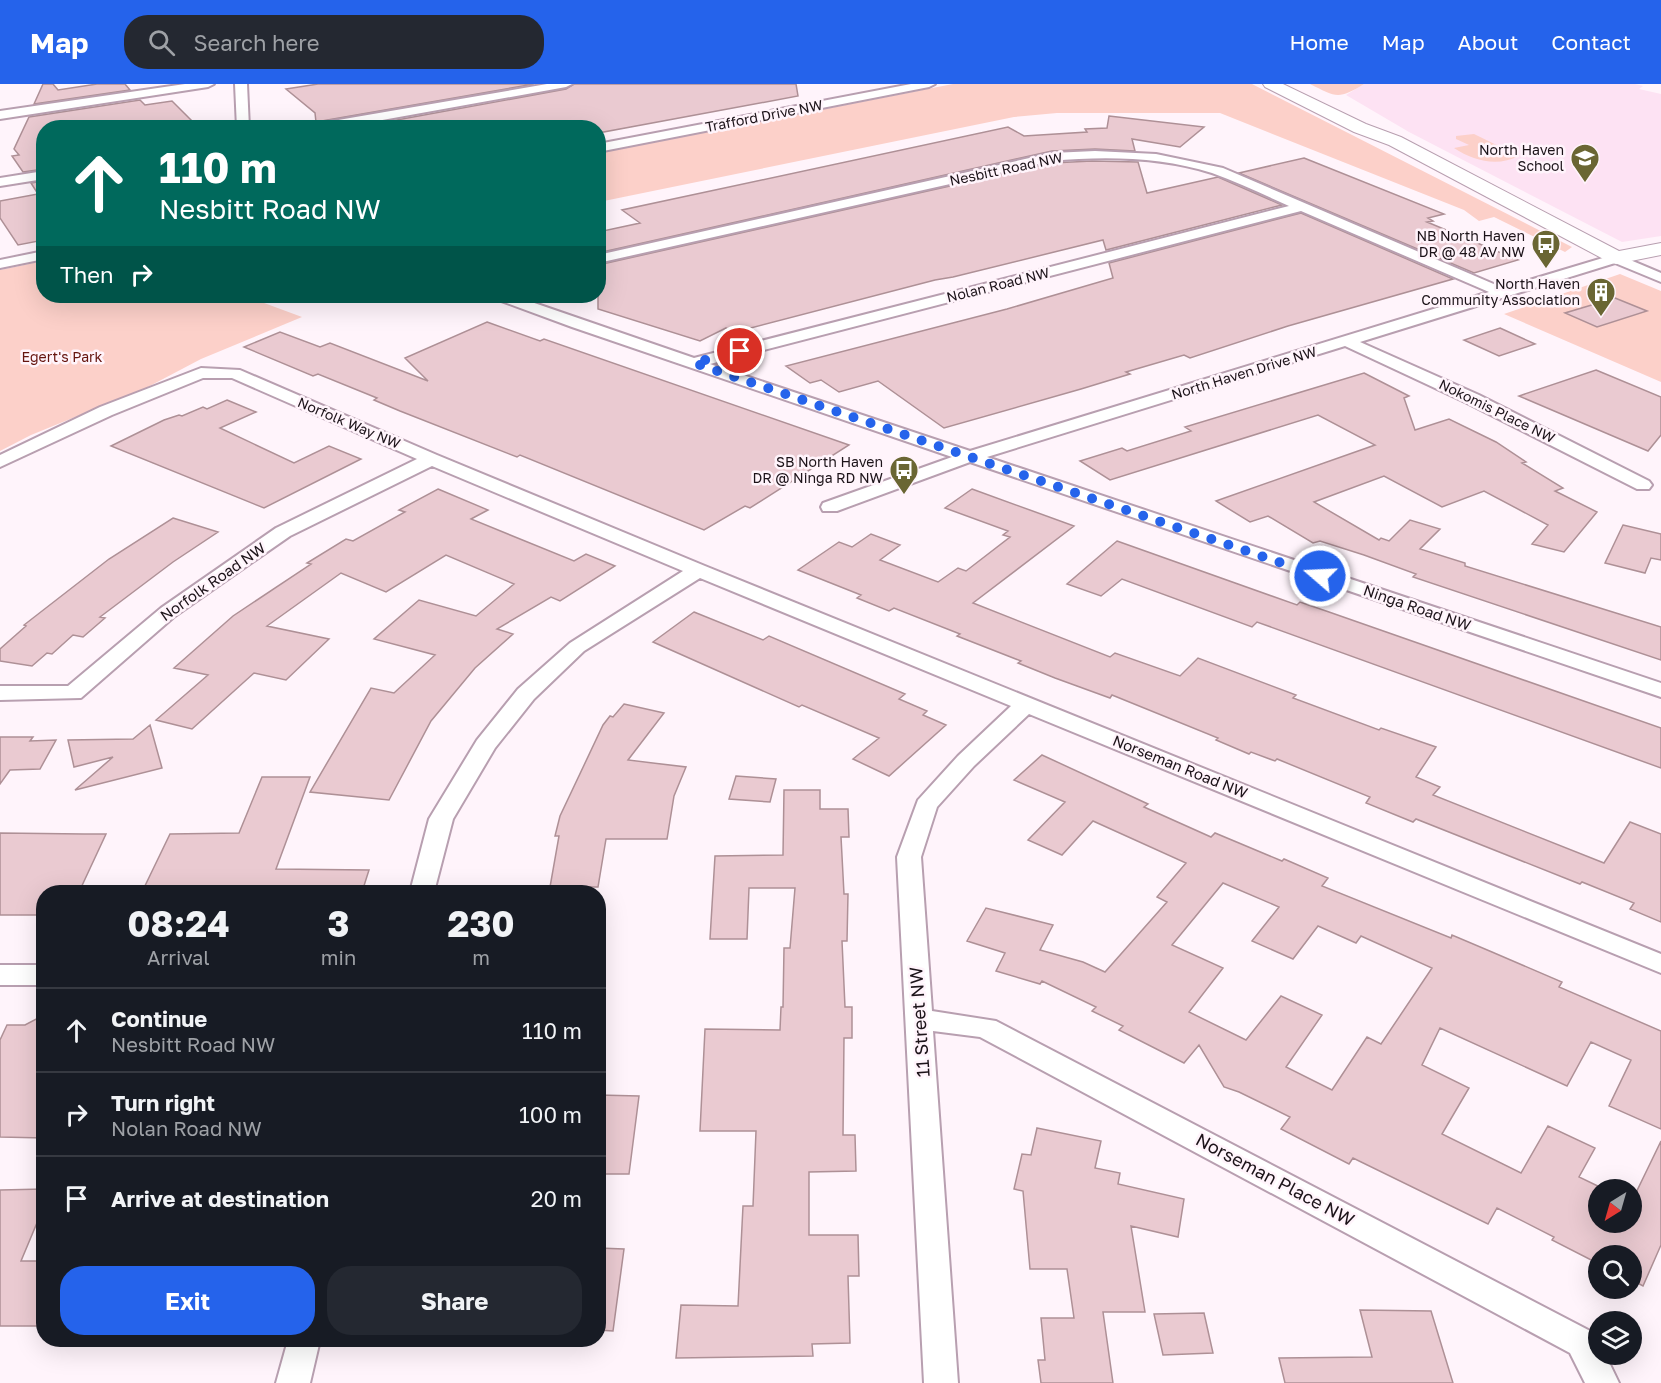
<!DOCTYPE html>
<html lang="en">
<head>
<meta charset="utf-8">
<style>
	:root { --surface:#171b24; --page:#242831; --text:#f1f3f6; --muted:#9ea1a6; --line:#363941; --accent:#2563eb }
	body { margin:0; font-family:"Golos Text",sans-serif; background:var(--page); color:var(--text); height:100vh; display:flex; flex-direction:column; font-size:22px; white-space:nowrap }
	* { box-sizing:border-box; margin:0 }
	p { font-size:20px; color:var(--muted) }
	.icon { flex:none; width:33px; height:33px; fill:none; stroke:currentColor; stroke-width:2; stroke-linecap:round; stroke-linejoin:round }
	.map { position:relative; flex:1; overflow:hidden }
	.side { position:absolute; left:36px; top:801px; width:570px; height:462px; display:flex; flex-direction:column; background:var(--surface); border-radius:24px; box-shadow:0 6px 24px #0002 }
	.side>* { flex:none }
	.banner { position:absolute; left:36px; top:36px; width:570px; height:183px; border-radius:24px; box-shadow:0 6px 24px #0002; background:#00695c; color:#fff; overflow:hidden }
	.needle { width:39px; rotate:217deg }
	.fabs { position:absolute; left:1588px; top:1095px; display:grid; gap:12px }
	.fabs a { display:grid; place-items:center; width:54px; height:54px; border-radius:50%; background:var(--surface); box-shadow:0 6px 24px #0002; font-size:30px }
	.pin { position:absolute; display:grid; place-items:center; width:51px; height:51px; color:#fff; margin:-26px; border:3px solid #fff; border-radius:50%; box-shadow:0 2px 6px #0007 }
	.me { position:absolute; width:66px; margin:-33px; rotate:289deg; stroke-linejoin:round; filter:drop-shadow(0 0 4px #0008) }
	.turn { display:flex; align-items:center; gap:21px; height:126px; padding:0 24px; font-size:27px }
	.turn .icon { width:78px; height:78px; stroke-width:2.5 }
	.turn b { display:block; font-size:42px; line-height:51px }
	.then { display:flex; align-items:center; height:57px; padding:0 24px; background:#0003; gap:12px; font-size:22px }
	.eta { display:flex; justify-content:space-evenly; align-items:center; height:102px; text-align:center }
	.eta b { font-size:36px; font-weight:700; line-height:42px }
	.button { display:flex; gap:12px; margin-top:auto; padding:12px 24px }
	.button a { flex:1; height:69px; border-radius:24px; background:var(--accent); color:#fff; font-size:24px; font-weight:700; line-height:69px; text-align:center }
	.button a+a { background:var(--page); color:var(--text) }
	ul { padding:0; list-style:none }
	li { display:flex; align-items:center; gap:18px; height:84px; padding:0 24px; border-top:2px solid var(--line) }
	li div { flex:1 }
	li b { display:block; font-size:22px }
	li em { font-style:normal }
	header { display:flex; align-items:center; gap:36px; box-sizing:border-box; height:84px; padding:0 30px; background:var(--accent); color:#fff }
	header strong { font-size:28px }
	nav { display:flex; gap:33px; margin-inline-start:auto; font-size:21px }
	.search { width:420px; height:54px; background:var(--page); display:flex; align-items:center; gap:15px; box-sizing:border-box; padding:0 21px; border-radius:24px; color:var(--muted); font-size:22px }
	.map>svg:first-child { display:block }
	.built { fill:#fde2f3 }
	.green { fill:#fcd0c9 }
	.building { fill:#eacad1; stroke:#ae9096; stroke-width:1.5; fill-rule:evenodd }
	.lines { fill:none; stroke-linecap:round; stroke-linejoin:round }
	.street-casing { stroke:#b89fb0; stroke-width:4 }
	.secondary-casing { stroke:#b89fb0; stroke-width:2 }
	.street { fill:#fff; fill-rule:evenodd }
	.secondary { fill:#fff; fill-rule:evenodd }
	.route { stroke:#2563eb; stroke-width:10; stroke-dasharray:0 18 }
	.labels { text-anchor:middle; stroke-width:5; stroke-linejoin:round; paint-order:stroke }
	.far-street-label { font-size:14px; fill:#1c1319; stroke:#fff4fb }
	.far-poi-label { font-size:14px; fill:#1c1319; stroke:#fff4fb; text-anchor:end }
	.far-park-label { font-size:14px; fill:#65140e; stroke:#fff4fb }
	.street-label { font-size:15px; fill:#1c1319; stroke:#fff4fb }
	.near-street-label { font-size:18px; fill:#1c1319; stroke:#fff4fb }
</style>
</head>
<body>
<header>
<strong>Map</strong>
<div class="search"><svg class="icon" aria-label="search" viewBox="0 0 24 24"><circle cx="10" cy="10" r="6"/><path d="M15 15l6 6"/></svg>Search here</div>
<nav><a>Home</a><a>Map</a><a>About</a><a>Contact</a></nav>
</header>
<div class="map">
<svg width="1661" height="1299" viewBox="0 0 1661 1299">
	<rect width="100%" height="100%" fill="#fff4fb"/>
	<!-- built -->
	<path class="built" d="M1364,0H1635L1643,2L1639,5L1661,10V152L1622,158L1409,48L1346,11Z"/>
	<!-- green -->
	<path class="green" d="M953,0H1252L1572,163L1565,168L1494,133L1479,137L1464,126L1220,29H1057L1014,33L599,118V69Z
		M1310,0H1364C1338,16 1336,13 1310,0Z
		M1474,50L1519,72C1497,83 1474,77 1454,64L1469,61L1456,55V52Z
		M43,177L44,212H245L302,233L201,275L144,305L31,351L0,367V186Z
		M1620,190L1661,207V298L1504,230Z"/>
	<!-- building -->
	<path class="building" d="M43,0H53L58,6L97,0H125L130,6L34,20Z
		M318,0H534L316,38L315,29L286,5Z
		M574,0H796L798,12L598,49V44H353L566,5Z
		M140,16L145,21L172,17L199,44H90L89,39L44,44V85L23,88L12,72L19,71L14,65L29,33Z
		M1109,32L1204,43L1180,63L1132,55L1135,67L1095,65L1052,67L598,169V148L640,139L622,126L1008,43L1024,52L1087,48L1085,45L1107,44Z
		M1304,74L1444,130L1428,134L1433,137L1427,138L1518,176L1474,189L1239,89Z
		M1092,77L1138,78L1147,109L1218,93L1282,121L1106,166L1103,156L953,193L935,196L747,245L744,244L730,247L726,244L700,257L598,225V181L1052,79Z
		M44,97V156L18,161L0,134V117L38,110L31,99Z
		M1301,129L1453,195L1288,242L1190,274L1184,271L1126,288L1130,290L1081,305L944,344L878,297L839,308L821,296L810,299L786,282L1007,225L1113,194L1109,179Z
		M1615,214L1647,227L1597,243L1565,229Z
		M487,238L540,257L544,255L849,361L750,424L745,422L704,446L520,371L517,373L400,327L374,316L377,314L318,290L313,292L244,263L280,248L320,263L330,259L428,297L405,274Z
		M1500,244L1535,260L1499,272L1464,256Z
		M1596,286L1661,313V351L1648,367L1519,312Z
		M1364,289L1409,312L1404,314L1415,346L1449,335L1496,358L1526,378L1522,379L1563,404L1555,407L1597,428L1564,468L1532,460L1548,441L1484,407L1442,423L1384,392L1314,418L1379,456L1381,454L1389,457L1410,436L1440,445L1420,465L1465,479V482L1661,543V576L1413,493L1416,490L1364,471L1320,457L1313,459L1268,432L1250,438L1216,417L1375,361L1318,331L1110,396L1080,377L1122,364L1127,367L1191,347L1185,343Z
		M227,316L256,328L220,344L294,379L329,362L361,375L264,424L111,362L164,336L179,331L182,332L203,323L207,325Z
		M438,405L488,426L471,435L574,477L586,470L615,482L560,517L551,513L497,545L513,550L475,584L431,637L389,716L310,708L371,604L394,609L435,571L374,555L419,516L476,532L514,500L446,471L386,508L341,489L267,542L329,555L286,596L254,589L192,645L156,636L208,591L174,584L233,532L311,480L307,479L346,455L353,457L405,428L399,426Z
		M972,405L1074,442L973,519L1110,573L1115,569L1180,592L1198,574L1296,611L1293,614L1379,646L1381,644L1436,663L1416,693L1440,703L1433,711L1604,779L1630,738L1661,750V838L1630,825L1634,819L1582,798L1580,800L1416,735L1413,738L1366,719L1370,713L1277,675L1275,677L1251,668L1249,670L1216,656L1218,654L1112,611L1110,614L1055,594L1018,579L1021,577L957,552L960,550L894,524L889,527L857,514L861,511L798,486L839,458L852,463L871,450L900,461L880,476L938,498L958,484L966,487L1010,453L1003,451L1008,447L945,424Z
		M173,434L218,448L173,478L100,533L105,534L83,553L73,551L52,570L47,569L32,582L0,577V565L26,542L24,541L109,475Z
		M1623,441L1661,450V476L1651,474L1645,489L1605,479Z
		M1117,457L1297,521L1300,518L1329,528L1661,644V684L1257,538L1252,543L1122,495L1101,512L1067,500Z
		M694,528L763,556L769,552L905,610L899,615L927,627L923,631L946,641L889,692L853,675L879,654L802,621L799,623L653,558Z
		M624,620L664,629L628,676L686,683L674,712L667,755H606L598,803H550L559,752H555L560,732L603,641L610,632L613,633Z
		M150,641L162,684L75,706L113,673L74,683L68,656L133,655Z
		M0,653H33L30,657L56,656L40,685L10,686L0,700Z
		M1042,671L1148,720L1144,723L1211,753L1215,749L1282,777L1284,775L1328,794L1322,802L1451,854L1452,851L1492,868L1562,898L1559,903L1661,947V1045L1609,1022L1631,976L1591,958L1567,1002L1440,944L1422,981L1469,1004L1442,1050L1521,1089L1548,1042L1595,1064L1579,1093L1606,1106H1599V1138H1632V1117L1661,1057V1161L1643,1202L1632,1196V1172H1599V1180L1552,1156L1554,1153L1497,1124L1488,1140L1353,1074L1349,1080L1281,1045L1290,1033L1239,1008L1224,1003L1199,961L1184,979L1119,946L1123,942L1092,927L1096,923L1042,897L1040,900L996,887L1005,869L967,857L986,824L1053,841L1040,866L1083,878L1105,888L1167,818L1157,813L1186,779L1093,737L1062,771L1028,756L1065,718L1014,696ZM1223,799L1279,823L1252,857L1293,875L1318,842L1356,859L1361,852L1432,884L1381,960L1367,953L1332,1006L1286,983L1322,931L1281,912L1246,956L1189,928L1223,884L1172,861Z
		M736,692L776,695L770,718L729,715Z
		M262,693H310L276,785L369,786L362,808H142L170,750L239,749Z
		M784,706H820V725H848L849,753H841L844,810H848L847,857H842L845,923H852V954H844L843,1051H855L856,1087L809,1088V1151H858L859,1192H848L850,1259L812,1260L813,1272L676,1274L681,1221L738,1222L743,1122H753L756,1047H700L705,945L780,946L781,923H783L784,864H790L795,804H749L747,855H710L715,772L783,771Z
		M0,749L84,750H106L79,808H44V831H0Z
		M44,931V1054L0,1053V956L7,941H25Z
		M598,1011L639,1012L629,1090H598Z
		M1037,1044L1101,1057L1095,1084L1120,1089L1118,1100L1184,1115L1178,1153L1131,1142L1145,1228H1103L1113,1299H1041L1038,1276H1045L1041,1234H1074L1067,1185H1030L1023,1107L1014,1105L1022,1070L1031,1071Z
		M44,1105V1122L21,1177H44V1242H0V1106Z
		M598,1164L624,1165L613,1247L598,1246Z
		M1360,1226L1431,1227L1453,1299H1285L1279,1274L1372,1273Z
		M1204,1229L1213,1269L1163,1271L1154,1230Z"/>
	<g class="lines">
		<!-- street casing -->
		<g class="street-casing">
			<path id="street" d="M185,0H214L208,3L0,35V27Z
				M235,0H247L249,44H237Z
				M547,0H572L566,3L338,44H309L315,40Z
				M911,0H935L929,3L598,68V60Z
				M1095,67L1156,70L1223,84L1503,204L1616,170L1661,189V198L1615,179L1360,258L1479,311L1649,397L1652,401L1649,405H1637L1467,319L1345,262L987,373L1661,599V613L970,378L837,427H823L821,423L823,419L952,373L572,243L496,215L494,212H514L694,274L1289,122C1264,111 1238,98 1212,89C1161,73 1105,72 1052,77L598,179V171L1052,69ZM1301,127L1489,208L970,367L710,280Z
				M44,87V95L0,102V94Z
				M44,167V175L0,184V176Z
				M201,284L240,286L437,371L705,482L1661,870V889L1029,630L974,682L937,723L921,773L932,927L996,937L1594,1249L1599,1259V1270H1605L1619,1299H1585L1570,1269L980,953L933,947L958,1299H924L897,773L918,716L958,672L1011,622L700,494L584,567L534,615L495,664L453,735L434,808H410L429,735L477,656L518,605L570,559L683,487L432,382L290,452L175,532L81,614L0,616V602H68L161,524L276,444L417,375L232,294H203L112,331L0,383V371L100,323Z
				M0,881H44V901H0Z
				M288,1256H320L310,1299H276Z"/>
		</g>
		<!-- secondary casing -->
		<g class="secondary-casing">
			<path id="secondary" d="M1263,0H1283L1366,40L1401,53L1619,167L1661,159V171L1616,180L1609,178L1389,61L1354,48L1265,3Z"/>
		</g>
		<!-- street -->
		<use href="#street" class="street"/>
		<!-- secondary -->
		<use href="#secondary" class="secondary"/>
	</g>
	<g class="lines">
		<!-- route -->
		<path class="route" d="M740,267L694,279L1320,492"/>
	</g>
	<!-- icons -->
	<defs>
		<g id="school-pin" transform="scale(1.5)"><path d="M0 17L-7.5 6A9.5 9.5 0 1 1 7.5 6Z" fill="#6a6633" stroke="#fff4fb"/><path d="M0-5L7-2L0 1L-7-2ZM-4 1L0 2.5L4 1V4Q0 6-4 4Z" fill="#fff"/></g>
		<g id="bus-pin" transform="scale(1.5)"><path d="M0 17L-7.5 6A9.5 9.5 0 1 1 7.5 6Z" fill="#6a6633" stroke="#fff4fb"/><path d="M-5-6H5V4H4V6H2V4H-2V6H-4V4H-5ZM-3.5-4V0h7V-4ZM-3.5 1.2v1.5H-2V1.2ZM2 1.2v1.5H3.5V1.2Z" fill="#fff"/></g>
		<g id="building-pin" transform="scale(1.5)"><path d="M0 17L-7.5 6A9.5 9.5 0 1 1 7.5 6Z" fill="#6a6633" stroke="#fff4fb"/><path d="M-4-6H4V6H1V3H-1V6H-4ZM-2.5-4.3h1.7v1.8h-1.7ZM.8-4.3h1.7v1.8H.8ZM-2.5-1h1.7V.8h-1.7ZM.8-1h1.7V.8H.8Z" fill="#fff"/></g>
	</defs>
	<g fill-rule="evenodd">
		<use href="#school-pin" x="1585" y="74"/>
		<use href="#bus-pin" x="1546" y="160"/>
		<use href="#building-pin" x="1601" y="208"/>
		<use href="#bus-pin" x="904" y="386"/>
	</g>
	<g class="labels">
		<!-- far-street labels -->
		<g class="far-street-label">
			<text transform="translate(764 32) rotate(-11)" y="5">Trafford Drive NW</text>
			<text transform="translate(1006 85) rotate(-12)" y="5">Nesbitt Road NW</text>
			<text transform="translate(998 201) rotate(-14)" y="5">Nolan Road NW</text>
			<text transform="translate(1244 289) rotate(-17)" y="5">North Haven Drive NW</text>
			<text transform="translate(1497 327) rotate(26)" y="5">Nokomis Place NW</text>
			<text transform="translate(349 339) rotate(23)" y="5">Norfolk Way NW</text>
		</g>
		<!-- far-poi labels -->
		<g class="far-poi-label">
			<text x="1564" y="71">North Haven<tspan x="1564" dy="16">School</tspan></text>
			<text x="1525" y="157">NB North Haven<tspan x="1525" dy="16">DR @ 48 AV NW</tspan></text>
			<text x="1580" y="205">North Haven<tspan x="1580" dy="16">Community Association</tspan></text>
			<text x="883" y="383">SB North Haven<tspan x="883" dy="16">DR @ Ninga RD NW</tspan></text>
		</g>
		<!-- far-park labels -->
		<g class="far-park-label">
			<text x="62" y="278">Egert's Park</text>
		</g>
		<!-- street labels -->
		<g class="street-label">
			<text transform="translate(213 498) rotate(-35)" y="5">Norfolk Road NW</text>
			<text transform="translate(1417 524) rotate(19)" y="5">Ninga Road NW</text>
			<text transform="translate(1180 683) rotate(22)" y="5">Norseman Road NW</text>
		</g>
		<!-- near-street labels -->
		<g class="near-street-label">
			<text transform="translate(920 938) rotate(-94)" y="6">11 Street NW</text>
			<text transform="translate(1275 1096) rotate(28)" y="6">Norseman Place NW</text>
		</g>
	</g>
</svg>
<div class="fabs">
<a><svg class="needle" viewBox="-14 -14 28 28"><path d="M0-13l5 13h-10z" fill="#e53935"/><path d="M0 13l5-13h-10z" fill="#9ea1a6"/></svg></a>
<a><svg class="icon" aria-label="search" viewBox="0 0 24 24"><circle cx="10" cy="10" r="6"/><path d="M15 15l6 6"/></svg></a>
<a><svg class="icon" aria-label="layers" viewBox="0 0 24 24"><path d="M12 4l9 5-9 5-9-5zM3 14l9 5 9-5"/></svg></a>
</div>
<div class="pin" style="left:740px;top:267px;background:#d93025"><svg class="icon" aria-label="arrive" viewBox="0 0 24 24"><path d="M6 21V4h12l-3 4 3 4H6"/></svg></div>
<svg class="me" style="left:1320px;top:492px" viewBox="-20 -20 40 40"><circle r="17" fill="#2563eb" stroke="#fff" stroke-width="3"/><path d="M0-11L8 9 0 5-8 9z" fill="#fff"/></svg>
<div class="banner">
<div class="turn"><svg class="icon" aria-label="ahead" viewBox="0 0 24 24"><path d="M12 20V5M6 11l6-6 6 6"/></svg><div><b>110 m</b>Nesbitt Road NW</div></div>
<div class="then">Then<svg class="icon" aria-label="right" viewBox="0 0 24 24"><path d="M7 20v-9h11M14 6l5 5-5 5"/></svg></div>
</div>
<section class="side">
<div class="eta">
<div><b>08:24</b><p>Arrival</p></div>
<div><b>3</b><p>min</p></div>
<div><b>230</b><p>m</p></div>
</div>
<ul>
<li><svg class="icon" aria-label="ahead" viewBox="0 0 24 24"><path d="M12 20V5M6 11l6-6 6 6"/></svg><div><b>Continue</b><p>Nesbitt Road NW</p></div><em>110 m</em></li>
<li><svg class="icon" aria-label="right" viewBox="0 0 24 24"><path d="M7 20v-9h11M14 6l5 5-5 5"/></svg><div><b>Turn right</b><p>Nolan Road NW</p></div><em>100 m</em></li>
<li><svg class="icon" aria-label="arrive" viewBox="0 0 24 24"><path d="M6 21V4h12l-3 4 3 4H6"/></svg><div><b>Arrive at destination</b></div><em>20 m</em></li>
</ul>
<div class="button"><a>Exit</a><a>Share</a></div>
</section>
</div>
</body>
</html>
